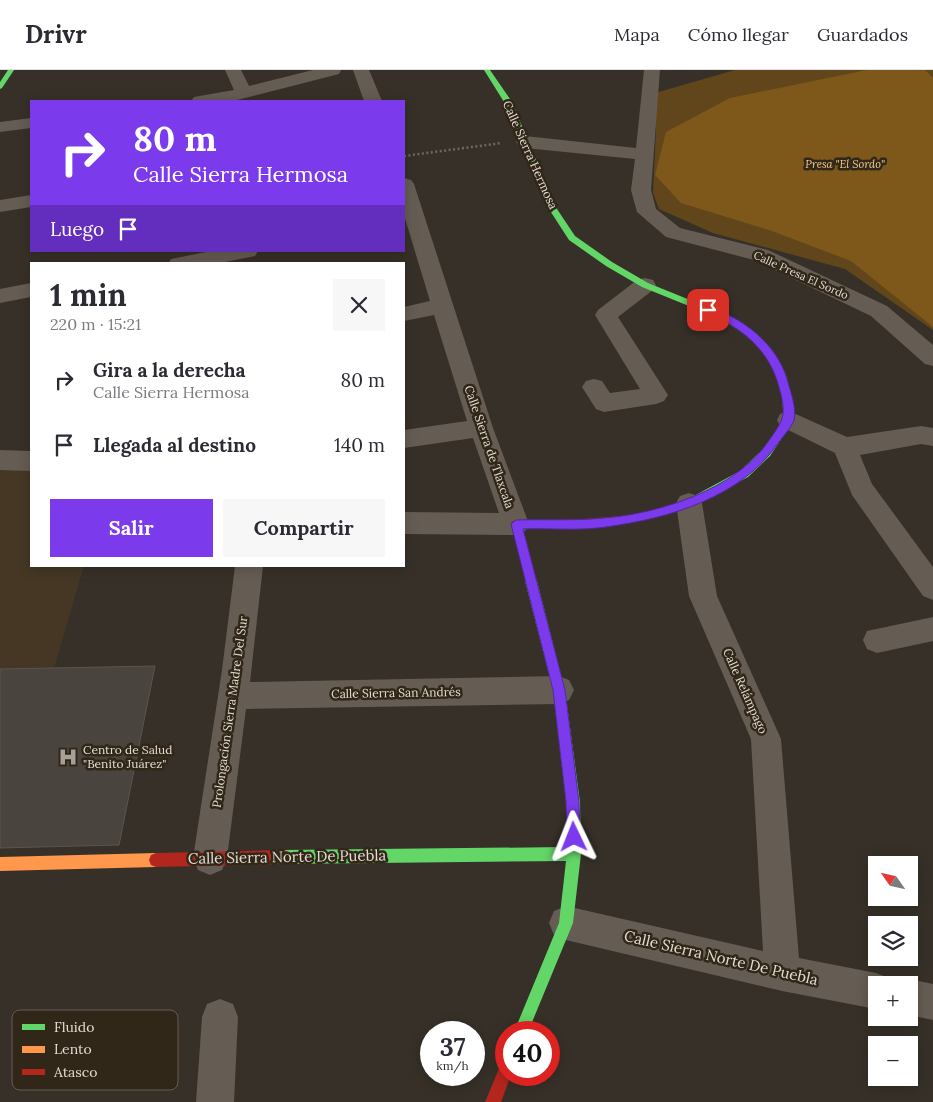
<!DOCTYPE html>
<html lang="es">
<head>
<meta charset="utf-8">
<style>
	:root { --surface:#fff; --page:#f7f7f7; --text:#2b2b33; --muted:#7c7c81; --line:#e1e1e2; --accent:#7c3aed }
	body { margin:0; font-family:Lora,serif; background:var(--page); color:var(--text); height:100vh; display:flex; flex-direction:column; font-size:19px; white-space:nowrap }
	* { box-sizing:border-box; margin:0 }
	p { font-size:16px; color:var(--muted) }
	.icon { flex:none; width:28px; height:28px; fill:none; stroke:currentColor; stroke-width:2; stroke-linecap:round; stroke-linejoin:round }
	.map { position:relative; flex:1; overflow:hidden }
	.drawer { position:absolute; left:30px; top:192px; width:375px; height:305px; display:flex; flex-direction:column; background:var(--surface); border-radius:0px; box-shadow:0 2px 12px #0003 }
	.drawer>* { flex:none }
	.hud { position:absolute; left:30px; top:30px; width:375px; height:152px; border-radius:0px; box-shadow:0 2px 12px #0003; background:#7c3aed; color:#fff; overflow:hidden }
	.needle { width:32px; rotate:304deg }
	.fabs { position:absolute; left:868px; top:786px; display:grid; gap:10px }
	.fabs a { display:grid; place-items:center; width:50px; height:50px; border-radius:0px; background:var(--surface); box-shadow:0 2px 12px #0003; font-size:25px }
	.speed { position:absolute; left:420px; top:951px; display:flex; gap:10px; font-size:25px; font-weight:700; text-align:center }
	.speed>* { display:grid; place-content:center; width:65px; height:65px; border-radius:50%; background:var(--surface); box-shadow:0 2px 12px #0003; line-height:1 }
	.speed small { font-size:12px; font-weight:400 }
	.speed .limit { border:8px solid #d22; background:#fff; color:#111 }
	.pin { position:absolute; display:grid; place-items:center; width:42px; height:42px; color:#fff; margin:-21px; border-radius:10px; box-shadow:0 2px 8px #0006 }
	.me { position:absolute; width:55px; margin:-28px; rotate:358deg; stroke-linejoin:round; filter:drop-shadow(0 0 4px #0008) }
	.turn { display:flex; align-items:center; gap:18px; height:105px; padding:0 20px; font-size:22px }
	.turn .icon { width:65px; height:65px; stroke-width:2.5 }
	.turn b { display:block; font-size:35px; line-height:42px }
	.then { display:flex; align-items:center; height:48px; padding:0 20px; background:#0003; gap:10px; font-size:19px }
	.round { display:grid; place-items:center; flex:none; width:52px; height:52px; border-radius:0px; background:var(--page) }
	.summary { display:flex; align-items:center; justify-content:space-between; height:85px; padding:0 20px }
	h1 { font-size:30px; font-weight:800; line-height:38px }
	.action { display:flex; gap:10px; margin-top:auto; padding:10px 20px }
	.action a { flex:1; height:58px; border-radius:0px; background:var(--accent); color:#fff; font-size:20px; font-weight:800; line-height:58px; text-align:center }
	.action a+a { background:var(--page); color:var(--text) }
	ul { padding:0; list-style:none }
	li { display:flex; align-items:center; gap:15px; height:65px; padding:0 20px }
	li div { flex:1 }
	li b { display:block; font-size:19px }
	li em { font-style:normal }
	header { display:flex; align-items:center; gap:30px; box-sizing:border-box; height:70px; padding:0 25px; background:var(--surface); border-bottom:1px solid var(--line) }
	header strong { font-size:24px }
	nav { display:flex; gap:28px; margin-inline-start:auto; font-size:18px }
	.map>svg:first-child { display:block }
	.built { fill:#453724 }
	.green { fill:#62461b }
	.water { fill:#7d581a }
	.building { fill:#49443e; stroke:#5b554e }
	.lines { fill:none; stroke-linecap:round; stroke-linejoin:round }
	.path { stroke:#6f6860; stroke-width:2.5; stroke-dasharray:2 2.5; stroke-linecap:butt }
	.street { fill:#655d53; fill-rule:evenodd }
	.fast { fill:#63d668; fill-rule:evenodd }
	.slow { fill:#ff974d; fill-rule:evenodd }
	.jam { fill:#b3261e; fill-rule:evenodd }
	.route { fill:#7c3aed; stroke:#51269a }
	.labels { text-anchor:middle; stroke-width:5; stroke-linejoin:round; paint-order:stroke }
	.far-water-label { font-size:11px; font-style:italic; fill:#f6cb90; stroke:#312718 }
	.far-street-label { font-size:11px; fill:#e3dcd3; stroke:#312718 }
	.street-label { font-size:12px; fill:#e3dcd3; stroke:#312718 }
	.poi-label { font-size:12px; fill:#e3dcd3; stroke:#312718; text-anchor:start }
	.near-street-label { font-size:15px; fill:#e3dcd3; stroke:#312718 }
	.key { fill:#312718; stroke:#665d50; stroke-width:1 }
	.key-label { font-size:14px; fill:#e3dcd3 }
</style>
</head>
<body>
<header>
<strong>Drivr</strong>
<nav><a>Mapa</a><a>Cómo llegar</a><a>Guardados</a></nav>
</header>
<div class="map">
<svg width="933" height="1032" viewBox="0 0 933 1032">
	<rect width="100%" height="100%" fill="#363028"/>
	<!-- built -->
	<path class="built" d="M0,397L31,398V496H84L54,598L0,599Z"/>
	<!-- green -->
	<path class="green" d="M735,0H933V260L845,199L713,163L659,139L653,123L656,60L655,23Z"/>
	<!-- water -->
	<path class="water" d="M867,0H925L933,8V257L851,191L772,161L681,133L655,105L666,62L730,28Z"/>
	<!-- building -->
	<path class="building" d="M155,596L119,775L0,778V599Z"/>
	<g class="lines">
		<!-- path -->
		<path class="path" d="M404,86L502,73"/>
		<!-- street -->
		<path class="street" d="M225,0H241L249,16L313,0H341L339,4L233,31H191L194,27L234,20Z
			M353,0H369L382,31H364Z
			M644,0H660L651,120L656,139L680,158L768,180L887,236L933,275V296L925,294L871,246L754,190L666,167L637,142L631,120L635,89L525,78L519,76L516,72L519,68L525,66L636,78Z
			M31,48V58L0,62V52Z
			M404,108L411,110L414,114L493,358L529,454L525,461L516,465L404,464V442L499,443L473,368L404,378V360L467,351L434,245L404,251V237L430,231L404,145Z
			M31,125V137L0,142V130Z
			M211,181H258L255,186L215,194H168L171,189Z
			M645,208L653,210L656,215L653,220L618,247L668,325L664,331L656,334L604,342L596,339L582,317L586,311L594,309L602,311L610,323L640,319L595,245L598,240L637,210Z
			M31,213V227L0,233V219Z
			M789,341L847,367L921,356L933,358V376L921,374L860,385L872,414L933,497V530L923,526L852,425L835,383L780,356L777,350L780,344Z
			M0,380L31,381V401L0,400Z
			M689,423L698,426L702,433L717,526L781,669L799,888L876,903L889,908L891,915H876V939L782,921L566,870L554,865L549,853L554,841L566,836L763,881L751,669L689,526L676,433L680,426Z
			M235,496H263L250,612L559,606L569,610L574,620L569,630L559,634L246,639L227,788L222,800L210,805L198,800L193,788L222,600Z
			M933,547V571L877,583L867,579L863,570L867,561Z
			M909,909L933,914V950L909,945V915H896Z
			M220,929L233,934L238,947L234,1032H196L202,947L207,934Z"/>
		<!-- fast -->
		<path class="fast" d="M8,0H14L2,18L0,19V12Z
			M484,0H490L512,32L555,136L575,166L612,192L648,213L727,245L757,264L775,285L786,305L792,328L794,350L770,386L748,407L700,433L696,434L691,430L692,427L740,401L762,380L784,350L782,328L776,305L768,289L751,268L721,249L642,217L606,196L569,170L547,136L504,32Z
			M531,506L535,508L537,511L565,620L580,732L581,784L573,853L528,962H514L559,853L566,791L284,794L279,792L277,787L279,782L284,780L567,777L566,732L553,620L525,511L527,508Z"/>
		<!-- slow -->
		<path class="slow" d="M156,783L161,785L163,790L161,795L156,797L0,801V787Z"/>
		<!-- jam -->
		<path class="jam" d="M696,426L701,430L700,433C641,458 585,458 523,458L537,511L535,514H527L511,454L512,451L584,449L631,445L673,435Z
			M284,780L289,782L291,787L289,792L284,794L156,797L151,795L149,790L151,785L156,783Z
			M506,991V1005H511L501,1032H485L501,994Z"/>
	</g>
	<!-- route -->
	<path class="route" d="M708,237C742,247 777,274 787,309C790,320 797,338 794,350C792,357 783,366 779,372C741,428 670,448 606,457C580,461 550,458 523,459L565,620L579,732L580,767L578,771L574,773L569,771L567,767L566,732L553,620L511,454L516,450C545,449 575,451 604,448C658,444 736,419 768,372C784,349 787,345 779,317C769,279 741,257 705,242V238Z"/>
	<!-- icons -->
	<defs>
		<g id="hospital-bare" transform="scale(1.5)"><path d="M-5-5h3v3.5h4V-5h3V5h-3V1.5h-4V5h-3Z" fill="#a6a097" stroke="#312718" stroke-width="2.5" paint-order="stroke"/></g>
	</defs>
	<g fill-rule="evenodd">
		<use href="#hospital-bare" x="68" y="687"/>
	</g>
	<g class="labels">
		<!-- far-water labels -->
		<g class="far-water-label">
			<text x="845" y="98">Presa "El Sordo"</text>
		</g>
		<!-- far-street labels -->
		<g class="far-street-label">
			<text transform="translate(801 205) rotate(24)" y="4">Calle Presa El Sordo</text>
		</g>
		<!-- street labels -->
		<g class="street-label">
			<text transform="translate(530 85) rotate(66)" y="4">Calle Sierra Hermosa</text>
			<text transform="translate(489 377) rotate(71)" y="4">Calle Sierra de Tlaxcala</text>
			<text transform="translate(745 621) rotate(66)" y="4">Calle Relámpago</text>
			<text transform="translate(396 623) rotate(-1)" y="4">Calle Sierra San Andrés</text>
			<text transform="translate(230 642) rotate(-82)" y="4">Prolongación Sierra Madre Del Sur</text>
		</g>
		<!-- poi labels -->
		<g class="poi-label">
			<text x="83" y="684">Centro de Salud<tspan x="83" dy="14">"Benito Juárez"</tspan></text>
		</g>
		<!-- near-street labels -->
		<g class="near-street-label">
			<text transform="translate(287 787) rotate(-1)" y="5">Calle Sierra Norte De Puebla</text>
			<text transform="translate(721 888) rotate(13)" y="5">Calle Sierra Norte De Puebla</text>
		</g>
	</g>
	<!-- legend -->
	<rect x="12" y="940" width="166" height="80" rx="8" class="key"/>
	<rect x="22" y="954" width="23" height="6" fill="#63d668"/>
	<rect x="22" y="976" width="23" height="7" fill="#ff974d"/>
	<rect x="22" y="999" width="23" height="6" fill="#b3261e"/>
	<g class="key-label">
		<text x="54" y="962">Fluido</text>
		<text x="54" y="984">Lento</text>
		<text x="54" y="1007">Atasco</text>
	</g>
</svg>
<div class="fabs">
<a><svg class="needle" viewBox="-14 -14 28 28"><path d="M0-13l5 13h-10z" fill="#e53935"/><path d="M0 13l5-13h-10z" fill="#7c7c81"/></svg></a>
<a><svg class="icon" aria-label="layers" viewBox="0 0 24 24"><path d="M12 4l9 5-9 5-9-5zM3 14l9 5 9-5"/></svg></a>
<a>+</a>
<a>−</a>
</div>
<div class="speed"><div>37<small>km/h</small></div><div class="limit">40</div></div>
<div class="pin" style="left:708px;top:240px;background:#d93025"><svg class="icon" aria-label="arrive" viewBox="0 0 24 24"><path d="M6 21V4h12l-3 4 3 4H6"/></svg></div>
<svg class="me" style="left:574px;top:767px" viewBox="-20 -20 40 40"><path d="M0-17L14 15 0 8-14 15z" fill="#7c3aed" stroke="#fff" stroke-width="4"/></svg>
<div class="hud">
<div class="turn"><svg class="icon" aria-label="right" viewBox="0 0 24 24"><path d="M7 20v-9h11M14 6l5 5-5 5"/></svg><div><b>80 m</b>Calle Sierra Hermosa</div></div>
<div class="then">Luego<svg class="icon" aria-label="arrive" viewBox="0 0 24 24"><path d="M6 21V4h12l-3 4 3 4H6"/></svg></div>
</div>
<section class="drawer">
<div class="summary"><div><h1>1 min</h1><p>220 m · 15:21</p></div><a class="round"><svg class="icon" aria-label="close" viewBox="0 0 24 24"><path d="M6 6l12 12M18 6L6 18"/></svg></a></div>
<ul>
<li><svg class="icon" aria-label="right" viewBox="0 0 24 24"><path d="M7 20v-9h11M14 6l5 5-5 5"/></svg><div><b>Gira a la derecha</b><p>Calle Sierra Hermosa</p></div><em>80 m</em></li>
<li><svg class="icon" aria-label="arrive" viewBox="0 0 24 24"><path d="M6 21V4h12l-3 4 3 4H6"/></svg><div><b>Llegada al destino</b></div><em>140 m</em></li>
</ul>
<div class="action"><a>Salir</a><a>Compartir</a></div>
</section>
</div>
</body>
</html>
